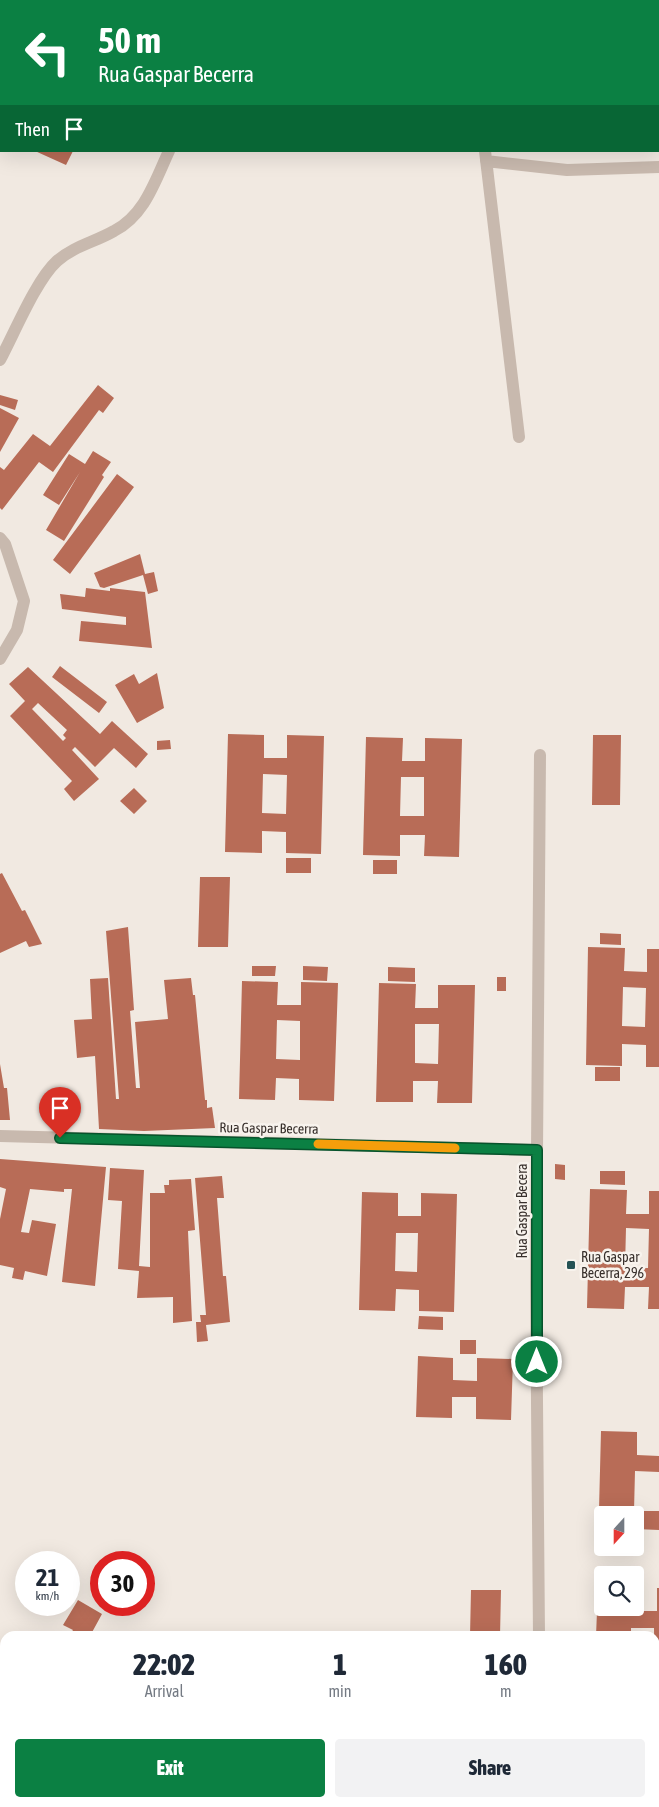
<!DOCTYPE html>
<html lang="en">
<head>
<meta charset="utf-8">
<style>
	:root { --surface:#fff; --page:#f2f2f3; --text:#1f2937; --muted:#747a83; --accent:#0b8043 }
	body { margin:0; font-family:"Asap Condensed",sans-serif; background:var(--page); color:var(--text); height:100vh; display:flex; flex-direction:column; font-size:19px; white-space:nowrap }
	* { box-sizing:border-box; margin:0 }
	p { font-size:16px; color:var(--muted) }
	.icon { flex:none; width:28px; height:28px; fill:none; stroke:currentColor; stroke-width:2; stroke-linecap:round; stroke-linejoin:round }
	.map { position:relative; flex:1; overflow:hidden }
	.sheet { position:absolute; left:0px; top:1631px; width:660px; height:176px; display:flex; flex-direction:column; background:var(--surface); border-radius:15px 15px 0 0; box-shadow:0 5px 20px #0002 }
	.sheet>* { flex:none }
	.banner { position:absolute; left:0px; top:0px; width:660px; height:152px; box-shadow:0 5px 20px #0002; background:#0b8043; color:#fff; overflow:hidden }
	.needle { width:32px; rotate:201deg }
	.controls { position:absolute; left:594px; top:1506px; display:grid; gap:10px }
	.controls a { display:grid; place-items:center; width:50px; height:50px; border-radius:5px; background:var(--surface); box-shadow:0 5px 20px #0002; font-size:25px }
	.speed { position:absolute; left:15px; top:1551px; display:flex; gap:10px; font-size:25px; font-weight:700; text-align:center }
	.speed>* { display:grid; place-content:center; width:65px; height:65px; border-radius:50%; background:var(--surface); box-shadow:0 5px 20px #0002; line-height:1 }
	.speed small { font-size:12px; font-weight:400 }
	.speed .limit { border:8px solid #d22; background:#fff; color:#111 }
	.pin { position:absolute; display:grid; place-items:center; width:42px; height:42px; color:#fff; margin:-51px -21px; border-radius:50% 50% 50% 0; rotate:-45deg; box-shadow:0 0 5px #0007 }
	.pin .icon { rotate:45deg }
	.me { position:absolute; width:55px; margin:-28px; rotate:0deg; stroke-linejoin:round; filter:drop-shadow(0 0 4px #0008) }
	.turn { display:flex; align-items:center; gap:18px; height:105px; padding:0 15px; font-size:22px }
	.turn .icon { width:65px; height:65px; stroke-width:2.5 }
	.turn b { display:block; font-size:35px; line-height:42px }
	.then { display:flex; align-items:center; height:48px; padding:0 15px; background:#0003; gap:10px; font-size:19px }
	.eta { display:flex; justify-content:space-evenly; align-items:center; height:85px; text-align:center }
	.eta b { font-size:30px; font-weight:800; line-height:35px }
	.cta { display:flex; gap:10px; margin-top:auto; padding:10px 15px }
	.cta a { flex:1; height:58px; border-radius:5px; background:var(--accent); color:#fff; font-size:20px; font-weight:800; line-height:58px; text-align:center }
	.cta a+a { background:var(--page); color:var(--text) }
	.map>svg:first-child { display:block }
	.building { fill:#b86c57; fill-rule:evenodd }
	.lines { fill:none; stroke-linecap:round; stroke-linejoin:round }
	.street { stroke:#c8b9ae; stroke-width:12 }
	.route-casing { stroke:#07532c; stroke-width:12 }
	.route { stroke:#0b8043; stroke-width:9 }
	.slow { stroke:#f59e0b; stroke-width:9 }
	.poi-dot { fill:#255254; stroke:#f8f3ed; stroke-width:2 }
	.labels { text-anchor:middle; stroke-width:5; stroke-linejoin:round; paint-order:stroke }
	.street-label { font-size:14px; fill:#372f2b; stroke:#f8f3ed }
	.poi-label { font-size:14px; fill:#372f2b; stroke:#f8f3ed; text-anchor:start }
</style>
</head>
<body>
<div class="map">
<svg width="659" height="1807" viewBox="0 0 659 1807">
	<rect width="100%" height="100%" fill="#f1e9e1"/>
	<!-- building -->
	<path class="building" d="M35,151H73L66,165Z
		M98,385L114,398L103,413L99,410L53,472L39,462L2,510L0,508V467L4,470L33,434L50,446Z
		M0,395L18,400L15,410L0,405Z
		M0,408L19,418L0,452Z
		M93,451L111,462L102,475L104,477L64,541L46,530L80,472L59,505L43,495L69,454L85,464Z
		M117,474L134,487L70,574L53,560Z
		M140,554L145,574L154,572L158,591L148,594L143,575L104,588L100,587L94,573Z
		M86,588L110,591V588L145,592L152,648L79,641L81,621L126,625V617L62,609L60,594L85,597Z
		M60,666L107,702L99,713L52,677Z
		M28,667L100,734L112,721L148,754L136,768L114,748L95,767L75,747L72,750L99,779L74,801L64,789L72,781L10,716L25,701L9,684ZM38,703L67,730L63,735L66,738L63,741L32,709Z
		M157,673L164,708L137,723L115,685L134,674L139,684Z
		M228,734L264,735V758H287V735L324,736L321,854L286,853V832L262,831V853L225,852ZM263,774L287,775L286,814L262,813Z
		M593,735H621L620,805H592Z
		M366,737L403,738L402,761H425V738L462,739L459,857L424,856L425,835H400V856L363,855ZM401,777H424V816H400Z
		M170,740L171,749L157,750V741Z
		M134,788L147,801L134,814L120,801Z
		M286,858H311V873H286Z
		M373,860H397V874H373Z
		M2,873L22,911L25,910L42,944L29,947L26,941L0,953V874Z
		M200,877H230L228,947H198Z
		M128,927L134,1010L130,1011L136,1088H140L135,1022L168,1019L164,980L191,978L193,995H195L205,1100H207V1108L212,1107L215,1128L144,1131L99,1129L95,1056L77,1058L74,1020L92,1019L90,979L108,978L116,1099H119L106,931Z
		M600,933L621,934V945L600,944Z
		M588,947L625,948L624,971L647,972V949H659V1067H646V1045L622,1044V1066L586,1065ZM623,987L646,988L645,1027L622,1026Z
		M252,966H276L275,976H252Z
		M303,966L328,967L327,981L303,980Z
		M388,967L415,968V982L388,981Z
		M497,977H506V991H497Z
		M242,981L278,982L277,1005H301V982L338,983L334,1101L299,1100V1079L276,1078L275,1100L239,1099ZM277,1020L300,1021V1060L276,1059Z
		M379,983L416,984L415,1008H438V985H475L472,1103H437L438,1081H413V1102H376ZM415,1024H439L438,1064L415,1063Z
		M0,1064L4,1088H7L10,1120H0Z
		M595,1067H620V1081H595Z
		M0,1159L106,1167L95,1286L62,1282L72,1189H64V1192L30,1189L21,1232L29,1233L32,1220L56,1224L47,1276L25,1271L23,1280L12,1278L14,1268L0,1265V1219L6,1189L0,1187Z
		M555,1164L565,1165V1180L555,1179Z
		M110,1168L144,1170L139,1266L150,1267V1193H165L164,1185H169V1180L191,1179L195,1230L188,1231L192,1321L173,1323V1297L137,1298L139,1271L118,1269L122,1201L108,1200Z
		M600,1171H625V1185L600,1184Z
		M222,1176L224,1198H217L223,1276H226L230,1322L206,1325L208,1341L197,1342L196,1322H201L200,1315H206L195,1178Z
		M590,1189L627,1190L626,1214H649V1191H659V1309H648L649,1287H625L624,1309L587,1308ZM626,1228L649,1229L648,1268H625Z
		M362,1192L398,1193V1216H421V1193L457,1194L454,1312L419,1311V1290L396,1289L395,1311L359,1310ZM396,1233H418L417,1272L395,1271Z
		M419,1316L443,1317V1330L418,1329Z
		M460,1340H476V1354H460Z
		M418,1356L453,1358V1380L477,1381V1358L513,1359L511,1420L476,1419V1397H452V1418L416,1417Z
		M601,1431L637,1432V1455L659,1456V1472L635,1471L634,1511H659V1530L635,1529V1515H602V1548H635V1550L598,1549Z
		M606,1571L632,1572V1575H606Z
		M598,1587H602V1608H633V1611H657V1588H659V1706H655L654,1628H631V1636H596Z
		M471,1590H501L500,1636H470Z
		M78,1600L102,1614L90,1636H69L73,1630L63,1625Z
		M5,1732V1754L0,1752V1744Z
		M112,1802H219L220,1807H108L107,1803Z"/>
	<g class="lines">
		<!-- street -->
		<path class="street" d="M445,0L446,1
			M315,1L319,0
			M485,151L519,437
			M486,161L567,170L659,167
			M0,360C14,334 36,280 57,261C74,246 95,242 114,231C145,215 155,181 169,151
			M0,538L5,544L24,601L17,630L0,659
			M0,1136L537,1150
			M539,1636L536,1284L540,755
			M0,1773L5,1775
			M46,1802L51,1807
			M540,1802V1807"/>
	</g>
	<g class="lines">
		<!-- route casing -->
		<g class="route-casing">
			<path id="route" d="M60,1138L537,1150V1362"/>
		</g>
		<!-- route -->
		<use href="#route" class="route"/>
		<!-- slow -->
		<path class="slow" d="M318,1144L455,1148"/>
	</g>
	<!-- markers -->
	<rect class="poi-dot" x="566" y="1260" width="10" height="10" rx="2.5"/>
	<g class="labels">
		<!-- street labels -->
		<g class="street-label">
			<text transform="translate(269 1128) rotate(1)" y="5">Rua Gaspar Becerra</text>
			<text transform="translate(522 1211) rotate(-90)" y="5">Rua Gaspar Becera</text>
		</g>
		<!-- poi labels -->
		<g class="poi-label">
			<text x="581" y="1262">Rua Gaspar<tspan x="581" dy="16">Becerra, 296</tspan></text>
		</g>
	</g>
</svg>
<div class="controls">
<a><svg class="needle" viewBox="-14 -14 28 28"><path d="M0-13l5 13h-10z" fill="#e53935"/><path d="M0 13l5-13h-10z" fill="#747a83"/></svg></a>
<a><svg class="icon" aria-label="search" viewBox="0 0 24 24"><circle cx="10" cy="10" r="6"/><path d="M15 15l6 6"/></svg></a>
</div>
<div class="speed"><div>21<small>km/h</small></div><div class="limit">30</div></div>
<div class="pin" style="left:60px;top:1138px;background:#d93025"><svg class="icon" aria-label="arrive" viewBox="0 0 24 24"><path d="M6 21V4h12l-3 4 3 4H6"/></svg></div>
<svg class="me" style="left:537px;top:1362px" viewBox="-20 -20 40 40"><circle r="17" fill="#0b8043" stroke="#fff" stroke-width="3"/><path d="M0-11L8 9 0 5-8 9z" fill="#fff"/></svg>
<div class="banner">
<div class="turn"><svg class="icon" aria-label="left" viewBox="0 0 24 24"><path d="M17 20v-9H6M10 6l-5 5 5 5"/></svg><div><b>50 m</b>Rua Gaspar Becerra</div></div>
<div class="then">Then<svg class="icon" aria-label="arrive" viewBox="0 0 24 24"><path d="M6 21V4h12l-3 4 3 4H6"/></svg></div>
</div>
<section class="sheet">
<div class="eta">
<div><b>22:02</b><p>Arrival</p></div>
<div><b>1</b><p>min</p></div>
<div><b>160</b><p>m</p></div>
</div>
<div class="cta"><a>Exit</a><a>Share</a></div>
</section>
</div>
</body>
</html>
